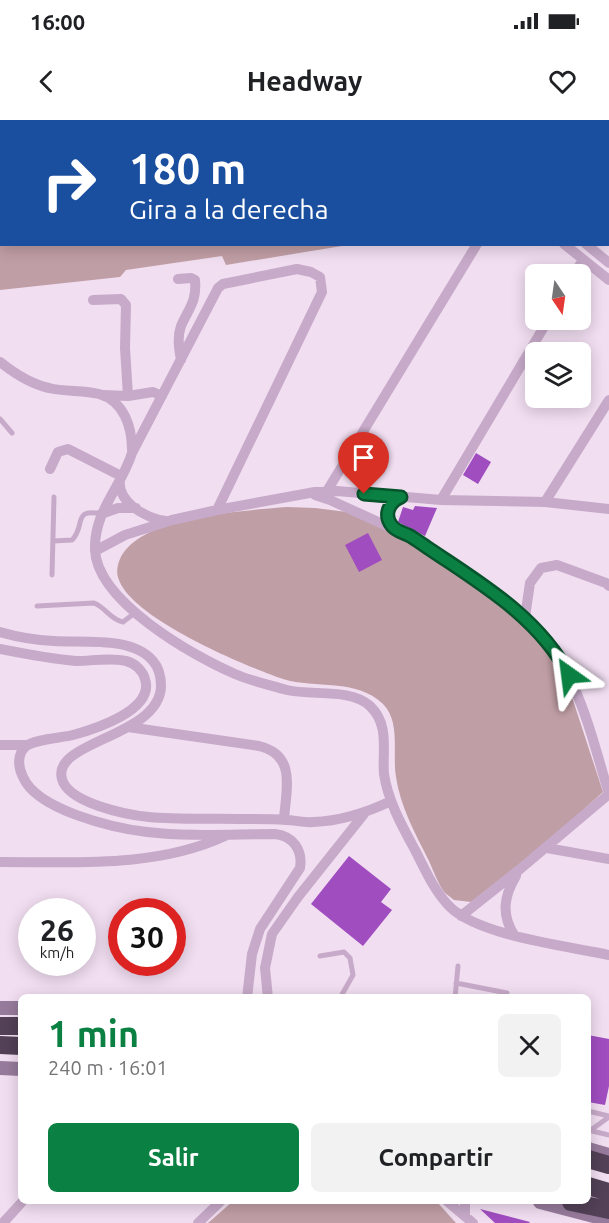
<!DOCTYPE html>
<html lang="es">
<head>
<meta charset="utf-8">
<style>
	:root { --surface:#fff; --page:#f2f2f2; --text:#202124; --muted:#757577; --accent:#0b8043 }
	body { margin:0; font-family:Ubuntu,sans-serif; background:var(--page); color:var(--text); height:100vh; display:flex; flex-direction:column; font-size:22px; white-space:nowrap }
	* { box-sizing:border-box; margin:0 }
	p { font-size:20px; color:var(--muted) }
	.icon { flex:none; width:33px; height:33px; fill:none; stroke:currentColor; stroke-width:2; stroke-linecap:round; stroke-linejoin:round }
	.map { position:relative; flex:1; overflow:hidden }
	.sheet { position:absolute; left:18px; top:874px; width:573px; height:210px; display:flex; flex-direction:column; background:var(--surface); border-radius:9px; box-shadow:0 3px 15px #0003 }
	.sheet>* { flex:none }
	.banner { position:absolute; left:0px; top:0px; width:609px; height:126px; box-shadow:0 3px 15px #0003; background:#1a4fa0; color:#fff; overflow:hidden }
	.needle { width:39px; rotate:167deg }
	.fabs { position:absolute; left:525px; top:144px; display:grid; gap:12px }
	.fabs a { display:grid; place-items:center; width:66px; height:66px; border-radius:9px; background:var(--surface); box-shadow:0 3px 15px #0003; font-size:30px }
	.speed { position:absolute; left:18px; top:778px; display:flex; gap:12px; font-size:30px; font-weight:700; text-align:center }
	.speed>* { display:grid; place-content:center; width:78px; height:78px; border-radius:50%; background:var(--surface); box-shadow:0 3px 15px #0003; line-height:1 }
	.speed small { font-size:15px; font-weight:400 }
	.speed .limit { border:9px solid #d22; background:#fff; color:#111 }
	.pin { position:absolute; display:grid; place-items:center; width:51px; height:51px; color:#fff; margin:-62px -26px; border-radius:50% 50% 50% 0; rotate:-45deg; box-shadow:0 0 6px #0007 }
	.pin .icon { rotate:45deg }
	.me { position:absolute; width:66px; margin:-33px; rotate:329deg; stroke-linejoin:round; filter:drop-shadow(0 0 4px #0008) }
	.turn { display:flex; align-items:center; gap:21px; height:126px; padding:0 30px; font-size:27px }
	.turn .icon { width:78px; height:78px; stroke-width:2.5 }
	.turn b { display:block; font-size:42px; line-height:51px }
	.round { display:grid; place-items:center; flex:none; width:63px; height:63px; border-radius:9px; background:var(--page) }
	.headline { display:flex; align-items:center; justify-content:space-between; height:102px; padding:0 30px }
	h1 { font-size:36px; font-weight:700; line-height:45px; color:var(--accent) }
	.action { display:flex; gap:12px; margin-top:auto; padding:12px 30px }
	.action a { flex:1; height:69px; border-radius:9px; background:var(--accent); color:#fff; font-size:24px; font-weight:700; line-height:69px; text-align:center }
	.action a+a { background:var(--page); color:var(--text) }
	.status { display:flex; justify-content:space-between; align-items:center; height:42px; padding:0 30px; background:var(--surface); direction:ltr }
	.status svg { height:16px; fill:currentColor }
	header { display:flex; justify-content:space-between; align-items:center; height:78px; padding:0 30px; background:var(--surface); font-size:27px; font-weight:700 }
	.map>svg:first-child { display:block }
	.green { fill:#c09ea5 }
	.building { fill:#a04dc0 }
	.lines { fill:none; stroke-linecap:round; stroke-linejoin:round }
	.lane { stroke:#c7aac9; stroke-width:5 }
	.street { stroke:#c7aac9; stroke-width:10 }
	.secondary { stroke:#977b9c; stroke-width:14 }
	.highway { stroke:#524157; stroke-width:18 }
	.highway-bridge { stroke:#524157; stroke-width:18 }
	.route-casing { stroke:#07532c; stroke-width:15 }
	.route { stroke:#0b8043; stroke-width:10 }
</style>
</head>
<body>
<div class="status"><b>16:00</b><svg viewBox="0 0 49 12"><path d="M0 12V9h3v3zM5 12V6h3v6zM10 12V3h3v9zM15 12V0h3v12zM26 1h20v11H26zM47 4h2v5h-2z"/></svg></div>
<header><svg class="icon" aria-label="back" viewBox="0 0 24 24"><path d="M15 5l-7 7 7 7"/></svg>Headway<svg class="icon" aria-label="heart" viewBox="0 0 24 24"><path d="M12 20l-8-8c-3-5 5-10 8-4 3-6 11-1 8 4z"/></svg></header>
<div class="map">
<svg width="609" height="1103" viewBox="0 0 609 1103">
	<rect width="100%" height="100%" fill="#f1def1"/>
	<!-- green -->
	<path class="green" d="M0,0H609V82H608V2H2V124L348,125L226,145L222,136L126,150L120,157L0,170Z
		M287,387L315,388L347,392L408,419L495,479L532,511L549,533L569,568L603,672L545,724L471,782L454,780L445,773C438,764 434,752 429,741C416,715 400,686 396,657C392,633 401,602 383,584C356,558 316,569 283,559C245,546 133,499 119,460C116,453 117,446 120,439C140,395 244,391 287,387Z
		M232,1082H437L456,1103H208Z"/>
	<!-- building -->
	<path class="building" d="M369,319L382,326L377,335L380,336L367,358L356,352L354,346Z
		M476,333L491,342L478,364L463,355Z
		M415,386L437,388L425,416L398,402L403,387L413,390Z
		M368,413L382,440L359,452L345,425Z
		M349,736L391,769L381,782L392,790L363,826L311,784Z
		M588,915L609,919V966L605,985L588,982Z
		M480,1089L530,1102L529,1103H495Z"/>
	<g class="lines">
		<!-- lane -->
		<path class="lane" d="M0,299L12,313
			M53,421L72,420C86,406 72,388 101,394
			M52,455L54,377
			M37,486L94,483C105,487 111,500 123,502L136,492
			M320,836L344,832L350,838L353,855L340,878
			M456,863L507,873L506,878
			M455,878L458,846
			M588,991L609,996
			M588,1010L609,1015
			M588,1012L609,997"/>
		<!-- street -->
		<path class="street" d="M608,94L609,93
			M564,124L609,160
			M586,124L609,143
			M574,154L583,140
			M178,159L191,158L195,160C197,181 189,188 181,206C177,217 179,229 181,240
			M93,180L121,179L126,185L125,228L128,276
			M0,242C15,254 30,264 49,268C65,272 83,270 99,274C124,281 132,307 132,330
			M103,275L128,276L153,272L162,276
			M50,349L58,332L68,329L121,356C113,380 146,399 166,401
			M327,371L477,124
			M315,375L330,380L409,416L525,497C578,549 588,605 609,674
			M441,380L548,200
			M545,382L609,280
			M217,390L322,172L320,157L311,152L297,149L223,164L218,168L132,333C121,368 94,391 95,429C96,481 193,536 235,554C251,561 270,565 287,570C312,576 351,568 370,586C390,605 382,631 384,654C388,681 402,706 415,730C425,749 434,771 450,787C480,816 567,826 609,835
			M101,394L118,388H136
			M395,409C384,398 387,384 401,377
			M95,431L125,415L172,400L217,390L315,372L337,371L441,380L545,382L609,389
			M525,497L530,463L541,448L557,445L606,463L609,466
			M0,512C17,517 35,520 54,521C83,523 132,516 153,541C159,548 161,557 161,566C160,617 51,621 62,659C68,683 127,695 149,697C181,700 213,698 245,699C258,699 272,699 286,700C295,700 304,703 313,702C341,701 366,693 391,681
			M0,529C25,534 51,539 76,541C92,541 111,537 126,541C135,543 143,551 145,559C155,590 95,609 73,615C61,618 33,619 25,627C17,635 18,647 23,657C37,690 113,708 147,712C189,717 233,714 275,714C293,716 303,730 300,748L260,809L252,834L247,878
			M128,607L259,626C297,635 286,670 284,699
			M0,625H28
			M547,728L609,739
			M0,742C75,742 156,748 225,716
			M461,796L519,750L609,674
			M514,815C501,794 504,776 516,756
			M268,878L265,848L272,814L298,777L364,694
			M448,1082L473,1103
			M465,1082V1096
			M3,1103L22,1082
			M198,1103L220,1082"/>
		<!-- secondary -->
		<path class="secondary" d="M0,888H21
			M0,948L21,949
			M588,1029L609,1035
			M540,1082L609,1100"/>
		<!-- highway -->
		<path class="highway" d="M0,906H21
			M0,925L21,926
			M588,1066L609,1072
			M571,1082L609,1090"/>
		<!-- highway-bridge -->
		<path class="highway-bridge" d="M588,1039L609,1045"/>
	</g>
	<g class="lines">
		<!-- route casing -->
		<g class="route-casing">
			<path id="route" d="M364,374L401,377C389,382 383,395 392,406C396,411 402,412 408,415C416,419 423,425 431,430C483,465 539,498 569,555"/>
		</g>
		<!-- route -->
		<use href="#route" class="route"/>
	</g>
</svg>
<div class="fabs">
<a><svg class="needle" viewBox="-14 -14 28 28"><path d="M0-13l5 13h-10z" fill="#e53935"/><path d="M0 13l5-13h-10z" fill="#757577"/></svg></a>
<a><svg class="icon" aria-label="layers" viewBox="0 0 24 24"><path d="M12 4l9 5-9 5-9-5zM3 14l9 5 9-5"/></svg></a>
</div>
<div class="speed"><div>26<small>km/h</small></div><div class="limit">30</div></div>
<div class="pin" style="left:364px;top:374px;background:#d93025"><svg class="icon" aria-label="arrive" viewBox="0 0 24 24"><path d="M6 21V4h12l-3 4 3 4H6"/></svg></div>
<svg class="me" style="left:569px;top:555px" viewBox="-20 -20 40 40"><path d="M0-17L14 15 0 8-14 15z" fill="#0b8043" stroke="#fff" stroke-width="4"/></svg>
<div class="banner">
<div class="turn"><svg class="icon" aria-label="right" viewBox="0 0 24 24"><path d="M7 20v-9h11M14 6l5 5-5 5"/></svg><div><b>180 m</b>Gira a la derecha</div></div>
</div>
<section class="sheet">
<div class="headline"><div><h1>1 min</h1><p>240 m · 16:01</p></div><a class="round"><svg class="icon" aria-label="close" viewBox="0 0 24 24"><path d="M6 6l12 12M18 6L6 18"/></svg></a></div>
<div class="action"><a>Salir</a><a>Compartir</a></div>
</section>
</div>
</body>
</html>
